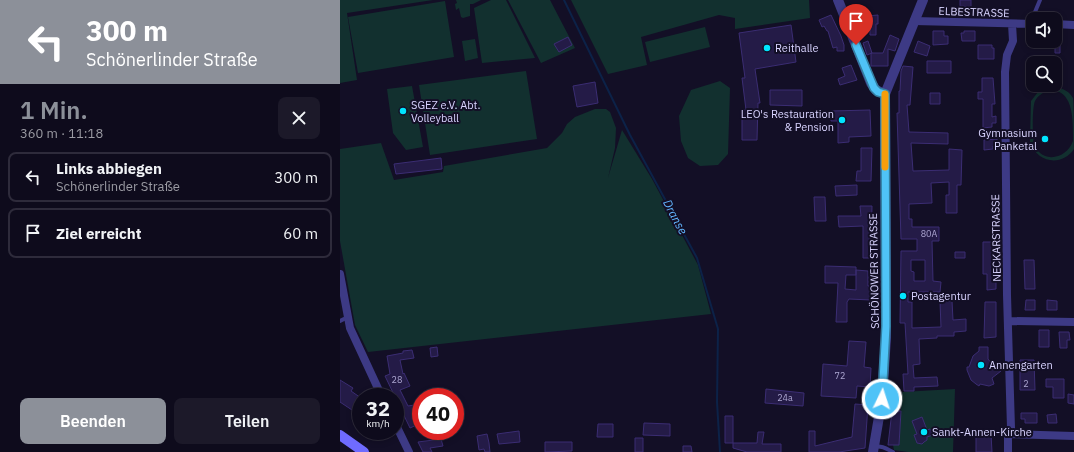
<!DOCTYPE html>
<html lang="de">
<head>
<meta charset="utf-8">
<style>
	:root { --surface:#0e0b1c; --page:#1c1929; --text:#f1f3f6; --muted:#9b9ba3; --line:#2e2b3b; --accent:#8c9099 }
	body { margin:0; font-family:"IBM Plex Sans",sans-serif; background:var(--page); color:var(--text); height:100vh; display:flex; flex-direction:column; font-size:15px; white-space:nowrap }
	* { box-sizing:border-box; margin:0 }
	p { font-size:13px; color:var(--muted) }
	.icon { flex:none; width:22px; height:22px; fill:none; stroke:currentColor; stroke-width:2; stroke-linecap:round; stroke-linejoin:round }
	.map { position:relative; flex:1; overflow:hidden }
	.details { display:flex; flex-direction:column; background:var(--surface); width:340px }
	.details>* { flex:none }
	.banner { background:#8c9099; color:#fff; overflow:hidden }
	.fabs { position:absolute; left:686px; top:12px; display:grid; gap:8px }
	.fabs a { display:grid; place-items:center; width:36px; height:36px; border-radius:8px; background:var(--surface); box-shadow:0 2px 6px #0003,0 0 0 1px var(--line); font-size:20px }
	.speed { position:absolute; left:12px; top:388px; display:flex; gap:8px; font-size:20px; font-weight:700; text-align:center }
	.speed>* { display:grid; place-content:center; width:52px; height:52px; border-radius:50%; background:var(--surface); box-shadow:0 2px 6px #0003,0 0 0 1px var(--line); line-height:1 }
	.speed small { font-size:10px; font-weight:400 }
	.speed .limit { border:6px solid #d22; background:#fff; color:#111 }
	.pin { position:absolute; display:grid; place-items:center; width:34px; height:34px; color:#fff; margin:-41px -17px; border-radius:50% 50% 50% 0; rotate:-45deg; box-shadow:0 0 4px #0007 }
	.pin .icon { rotate:45deg }
	.me { position:absolute; width:44px; margin:-22px; rotate:4deg; stroke-linejoin:round; filter:drop-shadow(0 0 3px #0008) }
	.turn { display:flex; align-items:center; gap:14px; height:84px; padding:0 20px; font-size:18px }
	.turn .icon { width:52px; height:52px; stroke-width:2.5 }
	.turn b { display:block; font-size:28px; line-height:34px }
	.round { display:grid; place-items:center; flex:none; width:42px; height:42px; border-radius:8px; background:var(--page) }
	.summary { display:flex; align-items:center; justify-content:space-between; height:68px; padding:0 20px }
	h1 { font-size:24px; font-weight:600; line-height:30px; color:var(--accent) }
	.action { display:flex; gap:8px; margin-top:auto; padding:8px 20px }
	.action a { flex:1; height:46px; border-radius:8px; background:var(--accent); color:#fff; font-size:16px; font-weight:600; line-height:46px; text-align:center }
	.action a+a { background:var(--page); color:var(--text) }
	ul { padding:0; list-style:none }
	li { display:flex; align-items:center; gap:12px; height:50px; margin:0 8px 6px; padding:0 12px; border:2px solid var(--line); border-radius:8px }
	li div { flex:1 }
	li b { display:block; font-size:15px }
	li em { font-style:normal }
	main { display:flex; flex:1; min-height:0 }
	.map>svg:first-child { display:block }
	.green { fill:#12302f; fill-rule:evenodd }
	.lines { fill:none; stroke-linecap:round; stroke-linejoin:round }
	.stream { stroke:#0c2248; stroke-width:2 }
	.building { fill:#241b47; stroke:#3b2d73; fill-rule:evenodd }
	.service { stroke:#3d3a85; stroke-width:4 }
	.minor { stroke:#3d3a85; stroke-width:8 }
	.tertiary { stroke:#3d3a85; stroke-width:10 }
	.secondary { stroke:#6f6bff; stroke-width:10 }
	.route-casing { stroke:#337fa1; stroke-width:10 }
	.route { stroke:#4fc3f7; stroke-width:7 }
	.slow { stroke:#f59e0b; stroke-width:7 }
	.poi-dot { fill:#00e5ff; stroke:#130f26; stroke-width:1.5 }
	.labels { text-anchor:middle; stroke-width:4; stroke-linejoin:round; paint-order:stroke }
	.number-label { font-size:9px; fill:#aca6d1 }
	.street-label { font-size:11px; fill:#d9d4ff; stroke:#130f26 }
	.poi-label { font-size:11px; fill:#d9d4ff; stroke:#130f26; text-anchor:start }
	.water-label { font-size:12px; font-style:italic; fill:#62b6ff; stroke:#130f26 }
</style>
</head>
<body>
<main>
<section class="details">
<div class="banner">
<div class="turn"><svg class="icon" aria-label="left" viewBox="0 0 24 24"><path d="M17 20v-9H6M10 6l-5 5 5 5"/></svg><div><b>300 m</b>Schönerlinder Straße</div></div>
</div>
<div class="summary"><div><h1>1 Min.</h1><p>360 m · 11:18</p></div><a class="round"><svg class="icon" aria-label="close" viewBox="0 0 24 24"><path d="M6 6l12 12M18 6L6 18"/></svg></a></div>
<ul>
<li><svg class="icon" aria-label="left" viewBox="0 0 24 24"><path d="M17 20v-9H6M10 6l-5 5 5 5"/></svg><div><b>Links abbiegen</b><p>Schönerlinder Straße</p></div><em>300 m</em></li>
<li><svg class="icon" aria-label="arrive" viewBox="0 0 24 24"><path d="M6 21V4h12l-3 4 3 4H6"/></svg><div><b>Ziel erreicht</b></div><em>60 m</em></li>
</ul>
<div class="action"><a>Beenden</a><a>Teilen</a></div>
</section>
<div class="map">
<svg width="734" height="452" viewBox="0 0 734 452">
	<rect width="100%" height="100%" fill="#130f26"/>
	<!-- green -->
	<path class="green" d="M0,0H93L7,13L17,80L0,83Z
		M116,0H141L133,4H130V16L123,18L121,17L119,8L116,10L115,4L117,3Z
		M151,0H166L195,58L142,63L134,8Z
		M168,0H210L235,48L201,63Z
		M231,0H469L470,18L395,29V18L379,15L301,37L307,65L268,74Z
		M105,1L114,57L18,73L8,17Z
		M365,27L370,47L310,62L305,42Z
		M135,39L138,58L125,61L122,41Z
		M186,71L197,139L90,155L79,85Z
		M380,81L390,88L388,154L378,165L360,166L348,158L341,141L339,116L351,90Z
		M72,86L83,147L66,150L53,133L47,89Z
		M708,87C717,86 728,89 733,98C734,103 734,140 734,149C722,167 697,163 690,142L691,101L698,92ZM710,90C734,90 733,120 733,141C727,158 705,164 695,147C692,142 692,107 695,101C698,95 704,92 710,90Z
		M255,109H266L270,112L276,128L275,148L268,178L282,130L312,179L358,265L371,314L28,352L15,325L0,241V149L41,143L54,180L103,172L104,166L207,148L222,133L227,124L235,117Z
		M615,389L613,452H568L554,450L553,445H559L562,392Z"/>
	<g class="lines">
		<!-- stream -->
		<path class="stream" d="M224,0L290,135L357,258L378,329L377,402L380,452"/>
	</g>
	<!-- building -->
	<path class="building" d="M620,0H631V7L620,6Z
		M491,15L501,36L504,45V51H497V47L493,48L488,31H487L484,26L482,27L479,20Z
		M538,15V24H536V35H530V25H528L527,16Z
		M451,25L456,62L415,69L420,103H418L417,140H402V110H406L402,78H405L399,33Z
		M593,31H604V36H608V44L593,45Z
		M624,31H635V41H622L621,33H624Z
		M715,32H720V53H715Z
		M550,35L559,39L555,51L548,49V66H531V53H543Z
		M228,37L232,45L219,52L214,44Z
		M528,41L532,53L527,55L523,43Z
		M578,41L590,46L587,56L574,52Z
		M638,45H652V48H654V59H638Z
		M587,61H611V73H587Z
		M511,65L517,80L500,85L498,79L505,76L502,68Z
		M563,66L573,67L570,105H567L569,132L608,133V144L571,143L573,171L609,170V149L622,150L621,185H617V213H606V195H609V182L591,183L592,203L569,204V219H572V227H599V241H592L593,281L601,282L600,292H568V302H572V328L601,327L600,302L612,301L613,320L626,319V331L614,332V336H597V338L579,339L580,364L573,365L574,378L597,377L598,386L574,387V391H564L563,374H568L565,323H560L561,251H577V239H561L557,113H559V91H560L561,71ZM571,260H585V281H574V272L571,271Z
		M642,78H653L655,104H652V117L656,116V123H652V127L643,128V99H638V92H642Z
		M255,82L258,103L237,107L233,86Z
		M430,90H462V106L430,105Z
		M590,93H600V104H590Z
		M530,110L531,136L509,137V142L498,143V121H491V111Z
		M657,139V146H653V149L644,150V140Z
		M521,148H532L531,181H516L517,171H521Z
		M101,158L102,169L56,174L54,164Z
		M517,185V195L496,196L495,186Z
		M474,197H485L486,221H475Z
		M520,206H532L531,249H534V258H523V226L499,227L498,216H521Z
		M643,242H655V255H653V280H656V289L647,290V274H643Z
		M615,252H625V258H615Z
		M684,260H694L695,289H685Z
		M485,266L516,267V275H506L505,289L516,290V270L528,271V286H531V300L509,299L507,302V322H496L498,283H485Z
		M686,300H695V310H685Z
		M707,300L717,301V310H707Z
		M645,302H656V337L644,338Z
		M699,330H709V347H699Z
		M719,332H729L730,340H727V348H720Z
		M509,341L526,342L524,367L531,368L530,387L517,386L516,398L481,396L483,364L507,366Z
		M97,347L98,356L91,357L90,348Z
		M639,347H648V359L652,364L654,369L661,371L652,378L654,384L649,386L640,384L639,386L636,384L631,380L627,370V367H629L633,356L639,351Z
		M72,350L74,358L60,360L63,374L64,373L70,386L60,390L68,406L81,404V423L70,428L45,376L50,374L47,356L63,353V351Z
		M680,360H694L695,390H680Z
		M706,379H724V398H713V387H706Z
		M0,380L13,388L11,391L21,398V403L15,412L0,402Z
		M426,389L464,393L463,406L425,403Z
		M728,394L734,395V404L728,403Z
		M515,404L528,405L525,448L499,452H469V431H475V446L512,437Z
		M552,411H561L559,445H548Z
		M681,413H697V423H685V419H681Z
		M716,414L717,423H708L707,415Z
		M385,416H393V443H385Z
		M582,417L587,430L590,429L593,435L587,437V440L584,442L582,444L577,443L574,435L577,434L572,421Z
		M304,423L330,424V436L303,435Z
		M258,424H273V437H257Z
		M179,431L180,442L159,444L157,434Z
		M418,432H424L422,444H441V452H407L393,448V443H417Z
		M147,434L149,443L150,452H145L144,449L139,450L137,436Z
		M636,434H651L652,452H636Z
		M295,438H303V452H295Z
		M101,439L103,446L90,448L92,452H83L78,442Z
		M205,442H232V451L205,452Z
		M343,446H351L352,452H343Z"/>
	<g class="lines">
		<!-- service -->
		<path class="service" d="M690,24L700,0
			M0,321L8,317
			M535,447C541,445 547,449 553,452"/>
		<!-- minor -->
		<path class="minor" d="M574,21L693,24
			M715,24L734,25
			M0,274L10,328L42,397
			M668,321L734,322
			M55,423L69,452
			M668,434L734,436
			M668,452V434L671,428L667,295L665,72L667,55L673,41L672,24"/>
		<!-- tertiary -->
		<path class="tertiary" d="M498,0L531,83L536,90L545,94
			M533,452L542,399L546,338L545,94L583,0"/>
		<!-- secondary -->
		<path class="secondary" d="M0,435L24,452"/>
	</g>
	<g class="lines">
		<!-- route casing -->
		<g class="route-casing">
			<path id="route" d="M516,45L534,88L538,92L545,94L546,326L542,399"/>
		</g>
		<!-- route -->
		<use href="#route" class="route"/>
		<!-- slow -->
		<path class="slow" d="M545,167V94"/>
	</g>
	<!-- markers -->
	<g class="poi-dot">
		<circle cx="427" cy="48" r="4"/>
		<circle cx="63" cy="111" r="4"/>
		<circle cx="502" cy="120" r="4"/>
		<circle cx="705" cy="139" r="4"/>
		<circle cx="563" cy="296" r="4"/>
		<circle cx="641" cy="365" r="4"/>
		<circle cx="584" cy="432" r="4"/>
	</g>
	<g class="labels">
		<!-- number labels -->
		<g class="number-label">
			<text x="589" y="237">80A</text>
			<text x="500" y="379">72</text>
			<text x="57" y="383">28</text>
			<text x="686" y="387">2</text>
			<text x="445" y="401">24a</text>
		</g>
		<!-- street labels -->
		<g class="street-label">
			<text transform="translate(634 12) rotate(2)" y="4">ELBESTRASSE</text>
			<text transform="translate(656 238) rotate(-91)" y="4">NECKARSTRASSE</text>
			<text transform="translate(534 271) rotate(-91)" y="4">SCHÖNOWER STRASSE</text>
		</g>
		<!-- poi labels -->
		<g class="poi-label">
			<text x="435" y="52">Reithalle</text>
			<text x="71" y="109">SGEZ e.V. Abt.<tspan x="71" dy="13">Volleyball</tspan></text>
			<text x="494" y="118" text-anchor="end">LEO's Restauration<tspan x="494" dy="13">&amp; Pension</tspan></text>
			<text x="697" y="137" text-anchor="end">Gymnasium<tspan x="697" dy="13">Panketal</tspan></text>
			<text x="571" y="300">Postagentur</text>
			<text x="649" y="369">Annengarten</text>
			<text x="592" y="436">Sankt-Annen-Kirche</text>
		</g>
		<!-- water labels -->
		<g class="water-label">
			<text transform="translate(335 217) rotate(62)" y="4">Dranse</text>
		</g>
	</g>
</svg>
<div class="fabs">
<a><svg class="icon" aria-label="sound" viewBox="0 0 24 24"><path d="M4 9h4l5-4v14l-5-4H4zM17 9q2 3 0 6"/></svg></a>
<a><svg class="icon" aria-label="search" viewBox="0 0 24 24"><circle cx="10" cy="10" r="6"/><path d="M15 15l6 6"/></svg></a>
</div>
<div class="speed"><div>32<small>km/h</small></div><div class="limit">40</div></div>
<div class="pin" style="left:516px;top:45px;background:#d93025"><svg class="icon" aria-label="arrive" viewBox="0 0 24 24"><path d="M6 21V4h12l-3 4 3 4H6"/></svg></div>
<svg class="me" style="left:542px;top:399px" viewBox="-20 -20 40 40"><circle r="17" fill="#4fc3f7" stroke="#fff" stroke-width="3"/><path d="M0-11L8 9 0 5-8 9z" fill="#fff"/></svg>
</div>
</main>
</body>
</html>
